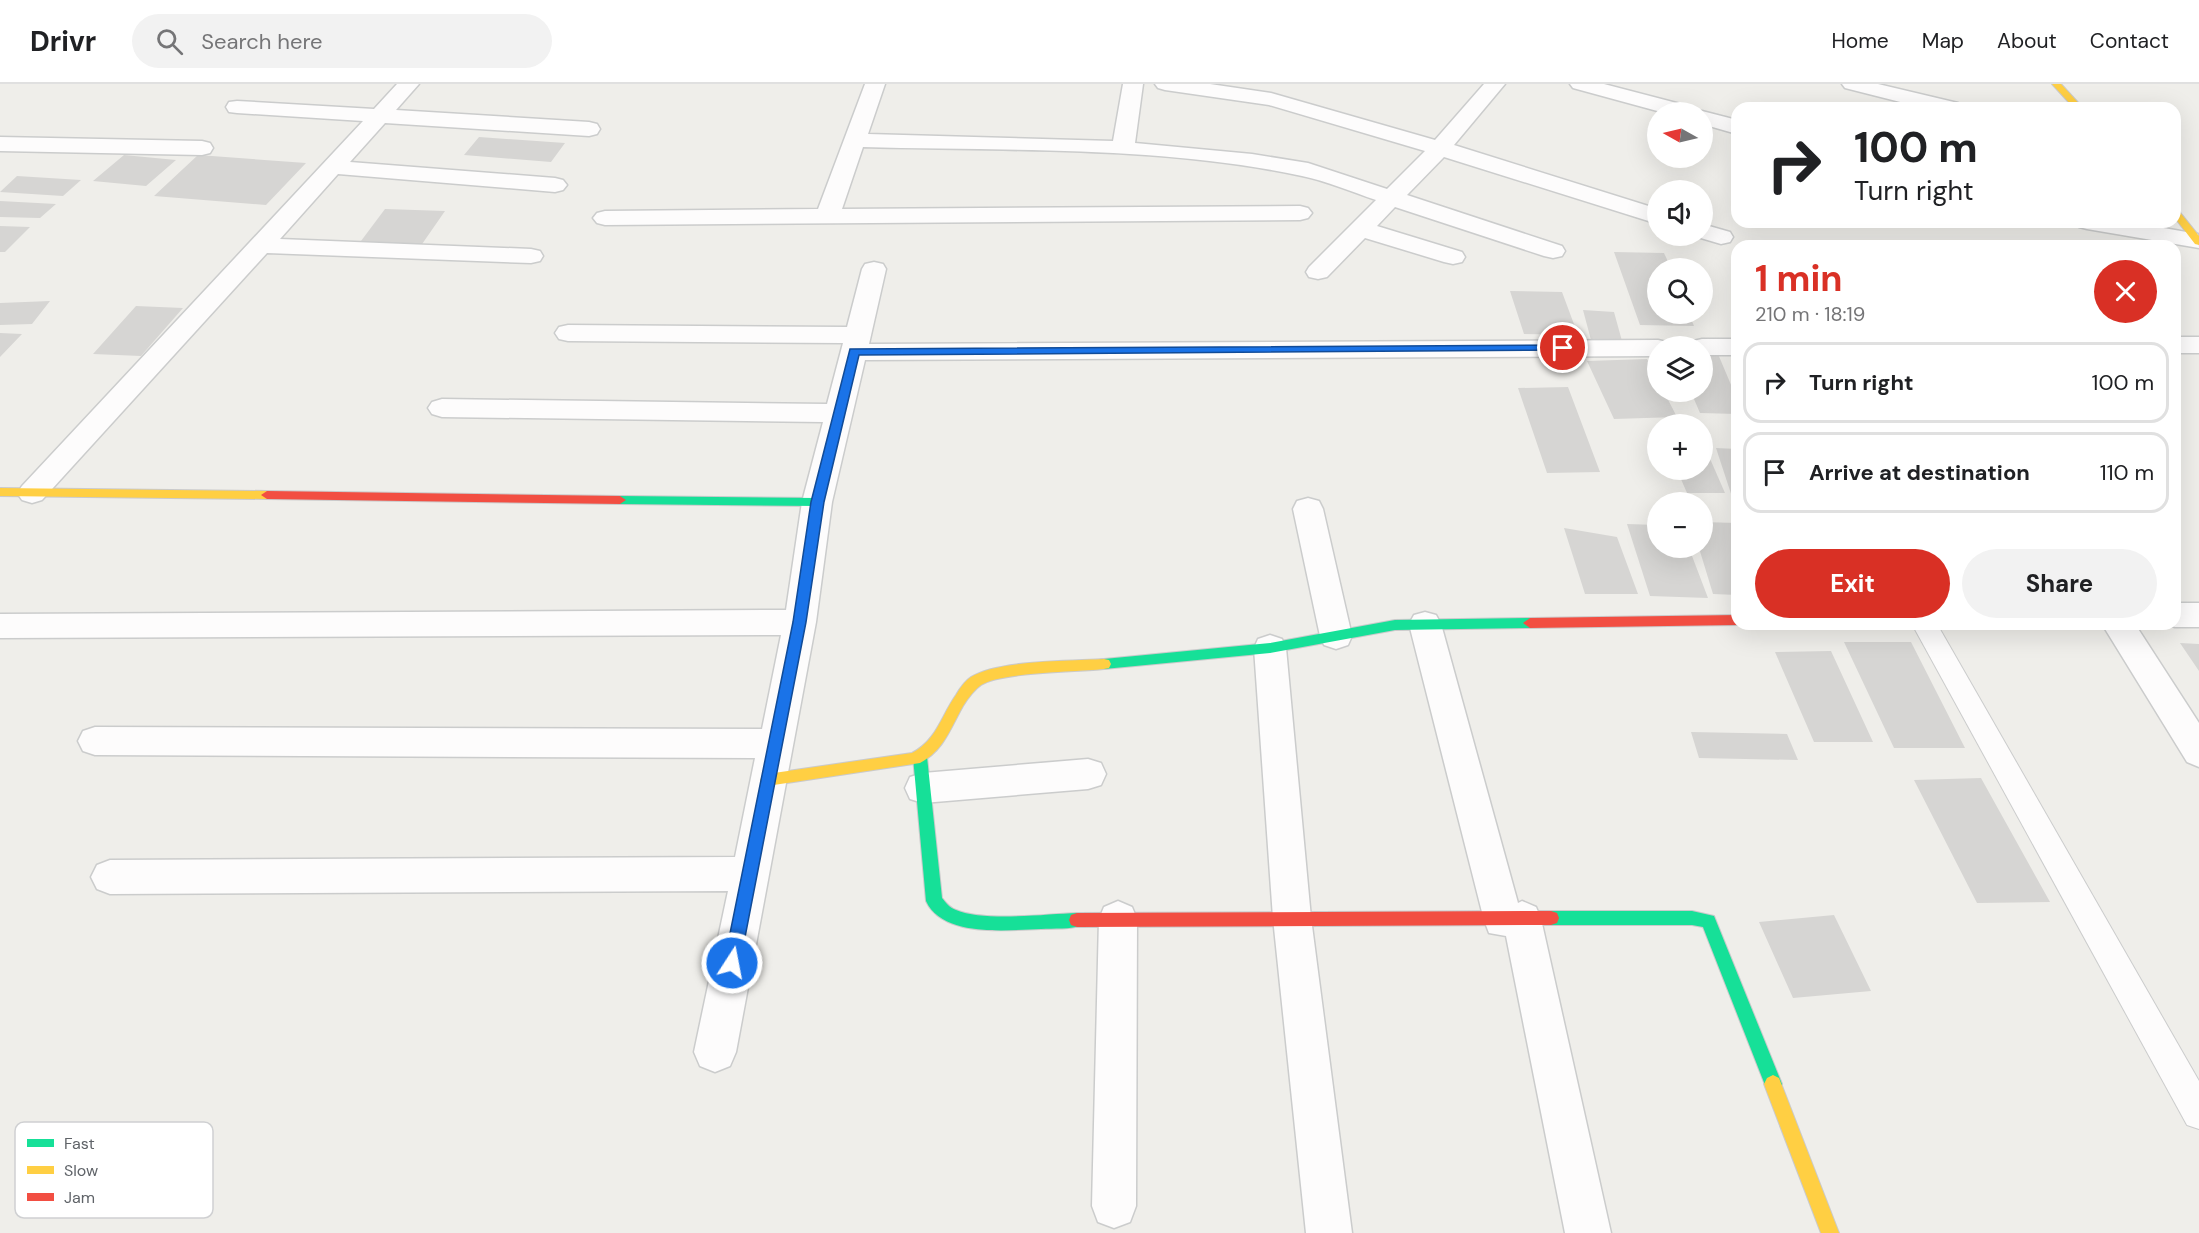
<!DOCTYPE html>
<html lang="en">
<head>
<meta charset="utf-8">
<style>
	:root { --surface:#fff; --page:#f2f2f2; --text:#202124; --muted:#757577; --line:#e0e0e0; --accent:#d93025 }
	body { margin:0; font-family:"DM Sans",sans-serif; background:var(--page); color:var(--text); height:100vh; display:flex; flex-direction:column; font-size:22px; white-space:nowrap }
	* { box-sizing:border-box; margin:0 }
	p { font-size:20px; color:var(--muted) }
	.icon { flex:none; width:33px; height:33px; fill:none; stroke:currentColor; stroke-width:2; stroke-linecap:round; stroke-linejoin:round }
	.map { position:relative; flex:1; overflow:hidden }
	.details { position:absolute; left:1731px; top:156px; width:450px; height:390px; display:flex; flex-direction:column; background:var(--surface); border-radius:18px; box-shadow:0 6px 24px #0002 }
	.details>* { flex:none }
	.hud { position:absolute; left:1731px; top:18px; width:450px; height:126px; border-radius:18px; box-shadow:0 6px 24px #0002; background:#fff; color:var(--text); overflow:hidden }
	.needle { width:39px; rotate:278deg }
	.controls { position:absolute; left:1647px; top:18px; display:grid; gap:12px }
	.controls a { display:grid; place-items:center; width:66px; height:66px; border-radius:50%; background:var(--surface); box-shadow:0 6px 24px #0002; font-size:30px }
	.pin { position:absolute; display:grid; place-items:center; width:51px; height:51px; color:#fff; margin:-26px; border:3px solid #fff; border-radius:50%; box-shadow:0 2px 6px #0007 }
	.me { position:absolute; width:66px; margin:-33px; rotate:11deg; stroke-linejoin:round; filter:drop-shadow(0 0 4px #0008) }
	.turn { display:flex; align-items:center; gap:21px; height:126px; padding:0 24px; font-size:27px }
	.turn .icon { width:78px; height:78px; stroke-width:2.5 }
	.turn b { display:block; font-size:42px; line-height:51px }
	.round { display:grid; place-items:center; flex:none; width:63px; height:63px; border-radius:32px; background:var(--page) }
	.headline { display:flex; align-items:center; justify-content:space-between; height:102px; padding:0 24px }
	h1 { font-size:36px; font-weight:700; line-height:45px; color:var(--accent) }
	.primary-button { display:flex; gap:12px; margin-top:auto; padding:12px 24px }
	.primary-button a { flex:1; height:69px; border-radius:36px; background:var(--accent); color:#fff; font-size:24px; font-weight:700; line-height:69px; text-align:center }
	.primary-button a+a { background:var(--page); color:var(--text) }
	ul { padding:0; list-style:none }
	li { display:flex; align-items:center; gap:18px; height:81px; margin:0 12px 9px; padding:0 12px; border:3px solid var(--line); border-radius:18px }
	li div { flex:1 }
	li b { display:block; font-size:22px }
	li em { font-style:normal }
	header { display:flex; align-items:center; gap:36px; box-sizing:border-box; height:84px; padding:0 30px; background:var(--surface); border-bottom:2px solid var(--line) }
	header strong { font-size:28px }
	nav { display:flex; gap:33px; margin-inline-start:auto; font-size:21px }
	.search { width:420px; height:54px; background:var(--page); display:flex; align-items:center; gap:15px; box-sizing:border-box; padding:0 21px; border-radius:33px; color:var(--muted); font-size:22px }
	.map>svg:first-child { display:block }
	.building { fill:#d6d5d3 }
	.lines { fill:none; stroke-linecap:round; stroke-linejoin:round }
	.lane-casing { stroke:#cbcccc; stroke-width:2 }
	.street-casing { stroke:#cbcccc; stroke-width:3 }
	.fast-casing { stroke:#cacacb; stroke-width:2 }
	.slow-casing { stroke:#cacacb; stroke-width:2 }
	.jam-casing { stroke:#cacacb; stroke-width:2 }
	.lane { fill:#fdfcfc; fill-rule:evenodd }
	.street { fill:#fdfcfc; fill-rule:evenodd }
	.fast { fill:#16e098; fill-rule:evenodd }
	.slow { fill:#ffcf43; fill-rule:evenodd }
	.jam { fill:#f24e42; fill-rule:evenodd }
	.route { fill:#1a73e8; stroke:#114b97; stroke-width:1.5 }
	.key { fill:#fff; stroke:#cfd0d2; stroke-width:1.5 }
	.key-label { font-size:16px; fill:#5f6368 }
</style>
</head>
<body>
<header>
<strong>Drivr</strong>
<div class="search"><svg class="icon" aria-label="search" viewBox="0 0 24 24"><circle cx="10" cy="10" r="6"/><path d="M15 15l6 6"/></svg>Search here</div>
<nav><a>Home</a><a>Map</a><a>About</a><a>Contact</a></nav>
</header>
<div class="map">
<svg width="2199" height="1149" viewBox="0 0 2199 1149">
	<rect width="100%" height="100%" fill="#efeeea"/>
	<!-- building -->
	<path class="building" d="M479,53L565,59L551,78L464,71Z
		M124,71L176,76L146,102L93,97Z
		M198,71L306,79L266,121L154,112Z
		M17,92L81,96L63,112L0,108Z
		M0,117L56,120L40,134L0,133Z
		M385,125L445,127L420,163L358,161Z
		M0,142L30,143L5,168H0Z
		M1614,168L1664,169L1671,184H1658V230H1689L1694,242L1640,241Z
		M1510,207L1562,208L1578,251L1524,250Z
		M50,217L32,240L0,241V219Z
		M136,222L183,224L141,272L93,270Z
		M1583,226L1614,228L1622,257L1591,256Z
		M0,249L22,250L0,273Z
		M1702,270H1718L1737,315V330L1700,329L1691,308H1702Z
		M1647,275L1658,295V308H1664L1677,333L1614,335L1587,277Z
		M1568,303L1600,388L1547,389L1518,304Z
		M1702,360L1704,361L1725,409H1687L1677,386H1702Z
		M1716,364L1737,365V428Z
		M1702,438L1737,439V511L1713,510L1699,464H1702Z
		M1627,440L1658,441V464H1689L1708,514L1650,512Z
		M1564,444L1617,453L1638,510H1585Z
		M1844,558H1911L1965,664H1894Z
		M2180,559L2199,560V587Z
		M1831,567L1873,658H1814L1775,568Z
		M1691,648L1787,650L1798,676L1699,674Z
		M1981,694L2050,818L1977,819L1914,696Z
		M1834,831L1871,907L1793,914L1759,838Z"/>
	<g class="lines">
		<!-- lane casing -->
		<g class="lane-casing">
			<path id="lane" d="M1912,540H1937L2199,997V1045L2187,1041Z"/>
		</g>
		<!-- street casing -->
		<g class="street-casing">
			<path id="street" d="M397,0H419L396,26L589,38L597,40L600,45L597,50L589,52L385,39L350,78L555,94L563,96L567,101L563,106L555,108L338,90L280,155L531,165L540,167L543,172L540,177L531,179L267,169L42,416L32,419L22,416L17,409L22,402L363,37L237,29L229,28L226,23L229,18L237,17L374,25Z
				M865,0H885L868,50L1113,57L1123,0H1143L1135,59L1252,70L1308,79L1387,105L1425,67L1269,21L1165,6L1158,4L1155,0H1210L1271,9L1435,56L1484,0H1505L1454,61L1658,125V140L1444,73L1407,111L1562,162L1565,167L1562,172L1553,174L1544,172L1395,123L1377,142L1462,168L1465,173L1462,178L1453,180L1444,178L1365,154L1327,193L1318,195L1309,193L1306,188L1309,183L1376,116C1352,108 1327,97 1302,92C1163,62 1006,67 863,63L842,125L1300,122L1308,124L1312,129L1308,134L1300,136L605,141L597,139L593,134L597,129L605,127L818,125Z
				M1570,0H1604L1692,23L1694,28L1702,27L1737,36V50L1702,40V28H1661L1573,4Z
				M1842,0H1878L1958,19L1961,24H1924L1845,4Z
				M0,53L202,57L210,59L213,64L210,69L202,71L0,67Z
				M2075,138H2129L2198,150L2199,164L2087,145L2079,143Z
				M1702,140L1730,148L1733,153L1730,158L1721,160L1694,152H1702Z
				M874,178L883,180L886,185L869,260L1658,256L1667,258L1670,262H1658V272L865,276L832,418L816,538L736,968L730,982L715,988L700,982L694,968L728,807L110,810L97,805L91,793L97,781L110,776L735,773L755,674L95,671L83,667L78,657L83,647L95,643L762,645L781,551L0,554V530L786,526L802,418L823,338L442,333L432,330L428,324L432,318L442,315L827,320L843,259L568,257L559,255L555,249L559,243L568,241L847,243L862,185L865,180Z
				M2175,253H2199V269H2175Z
				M1702,255H1737V271H1702V262H1689L1693,257Z
				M1308,414L1319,417L1323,425L1352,552L1348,561L1336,565L1324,561L1320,552L1293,425L1297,417Z
				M2175,519H2199V543H2175L2165,540H2175Z
				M1425,528L1436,531L1441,540L1518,819L1522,817L1536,823L1541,835L1611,1149H1565L1506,852L1489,849L1484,836L1409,540L1414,531Z
				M2102,540H2135L2199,639V683L2187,678Z
				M1270,551L1282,555L1286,564L1311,834L1352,1149H1306L1273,834L1254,564L1258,555Z
				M1088,675L1101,679L1106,690L1101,701L1088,705L923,719L910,715L905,704L910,693L923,689Z
				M1118,817L1132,823L1137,835L1136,1122L1130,1138L1114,1144L1098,1138L1092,1122L1099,835L1104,823Z"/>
		</g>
		<!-- fast casing -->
		<g class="fast-casing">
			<path id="fast" d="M620,412L817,414L823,418L817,422L620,420L614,416Z
				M1530,534L1537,539L1530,544L1395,546L1270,569L1104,585L1099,584L1097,580L1099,576L1104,575L1270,559L1395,536Z
				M920,667L925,669L927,673L942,814C946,819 950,824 956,826C985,838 1044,830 1077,829L1083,831L1085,836L1083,841C1070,846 1054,844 1041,845C1008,846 943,854 926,817L913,673L915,669Z
				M1551,827H1692L1714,832L1782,1000L1779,1006L1773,1009L1767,1006L1703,843L1692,841H1551L1545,839L1543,834L1545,829Z"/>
		</g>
		<!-- slow casing -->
		<g class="slow-casing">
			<path id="slow" d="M2052,0H2061L2083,24H2074Z
				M2175,125L2178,126L2199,152V161L2195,160L2175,134Z
				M0,404L267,407L273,411L267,415L0,412Z
				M1104,575L1109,576L1111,580L1109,584L1104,585C1077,588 1001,588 981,601C974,606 968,614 963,622C950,645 944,666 920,679L767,702L762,700L760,696L762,692L767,690L912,669C937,656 941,632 956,611C960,604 965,597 971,593C998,576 1071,577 1104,575Z
				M1773,991L1779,994L1839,1149H1821L1764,1000L1767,994Z"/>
		</g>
		<!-- jam casing -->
		<g class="jam-casing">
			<path id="jam" d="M267,407L620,412L626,416L620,420L267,415L261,411Z
				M1737,531V540H1740L1737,541L1530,544L1523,539L1530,534Z
				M1551,827L1557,829L1559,834L1557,839L1551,841L1077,843L1071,841L1069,836L1071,831L1077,829Z"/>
		</g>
		<!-- lane -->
		<use href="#lane" class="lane"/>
		<!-- street -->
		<use href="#street" class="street"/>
		<!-- fast -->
		<use href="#fast" class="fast"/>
		<!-- slow -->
		<use href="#slow" class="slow"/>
		<!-- jam -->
		<use href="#jam" class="jam"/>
	</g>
	<!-- route -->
	<path class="route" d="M1563,261L1567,262V266L859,271L824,418L806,538L740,879L737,884L732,887L726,884L724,879L793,538L811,418L850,265Z"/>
	<!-- legend -->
	<rect x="15" y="1038" width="198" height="96" rx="9" class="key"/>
	<rect x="27" y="1055" width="27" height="8" fill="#16e098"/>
	<rect x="27" y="1082" width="27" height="8" fill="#ffcf43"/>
	<rect x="27" y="1109" width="27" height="8" fill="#f24e42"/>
	<g class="key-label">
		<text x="64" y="1065">Fast</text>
		<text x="64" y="1092">Slow</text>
		<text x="64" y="1119">Jam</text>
	</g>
</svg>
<div class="controls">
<a><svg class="needle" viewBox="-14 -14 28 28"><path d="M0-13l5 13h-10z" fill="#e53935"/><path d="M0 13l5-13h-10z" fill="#757577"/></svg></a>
<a><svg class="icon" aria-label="sound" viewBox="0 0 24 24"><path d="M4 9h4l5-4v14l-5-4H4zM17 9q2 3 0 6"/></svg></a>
<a><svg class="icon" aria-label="search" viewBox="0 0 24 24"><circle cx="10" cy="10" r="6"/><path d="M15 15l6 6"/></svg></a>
<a><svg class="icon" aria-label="layers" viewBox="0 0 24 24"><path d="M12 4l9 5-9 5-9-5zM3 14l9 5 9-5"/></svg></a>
<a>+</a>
<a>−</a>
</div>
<div class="pin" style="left:1563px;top:264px;background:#d93025"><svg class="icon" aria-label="arrive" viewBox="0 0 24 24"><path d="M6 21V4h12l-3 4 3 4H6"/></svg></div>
<svg class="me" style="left:732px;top:879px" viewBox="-20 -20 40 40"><circle r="17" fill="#1a73e8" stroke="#fff" stroke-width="3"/><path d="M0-11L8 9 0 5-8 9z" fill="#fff"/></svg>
<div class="hud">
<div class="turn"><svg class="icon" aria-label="right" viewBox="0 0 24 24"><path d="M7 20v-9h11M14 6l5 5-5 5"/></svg><div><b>100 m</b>Turn right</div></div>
</div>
<section class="details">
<div class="headline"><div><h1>1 min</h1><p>210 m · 18:19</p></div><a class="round" style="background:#d93025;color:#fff"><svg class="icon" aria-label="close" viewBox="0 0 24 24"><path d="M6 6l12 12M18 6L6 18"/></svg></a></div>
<ul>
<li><svg class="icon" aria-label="right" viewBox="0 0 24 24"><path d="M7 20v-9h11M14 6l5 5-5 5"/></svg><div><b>Turn right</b></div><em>100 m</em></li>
<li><svg class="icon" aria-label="arrive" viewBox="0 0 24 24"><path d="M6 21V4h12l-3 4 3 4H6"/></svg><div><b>Arrive at destination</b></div><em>110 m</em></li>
</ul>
<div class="primary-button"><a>Exit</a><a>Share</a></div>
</section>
</div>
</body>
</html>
